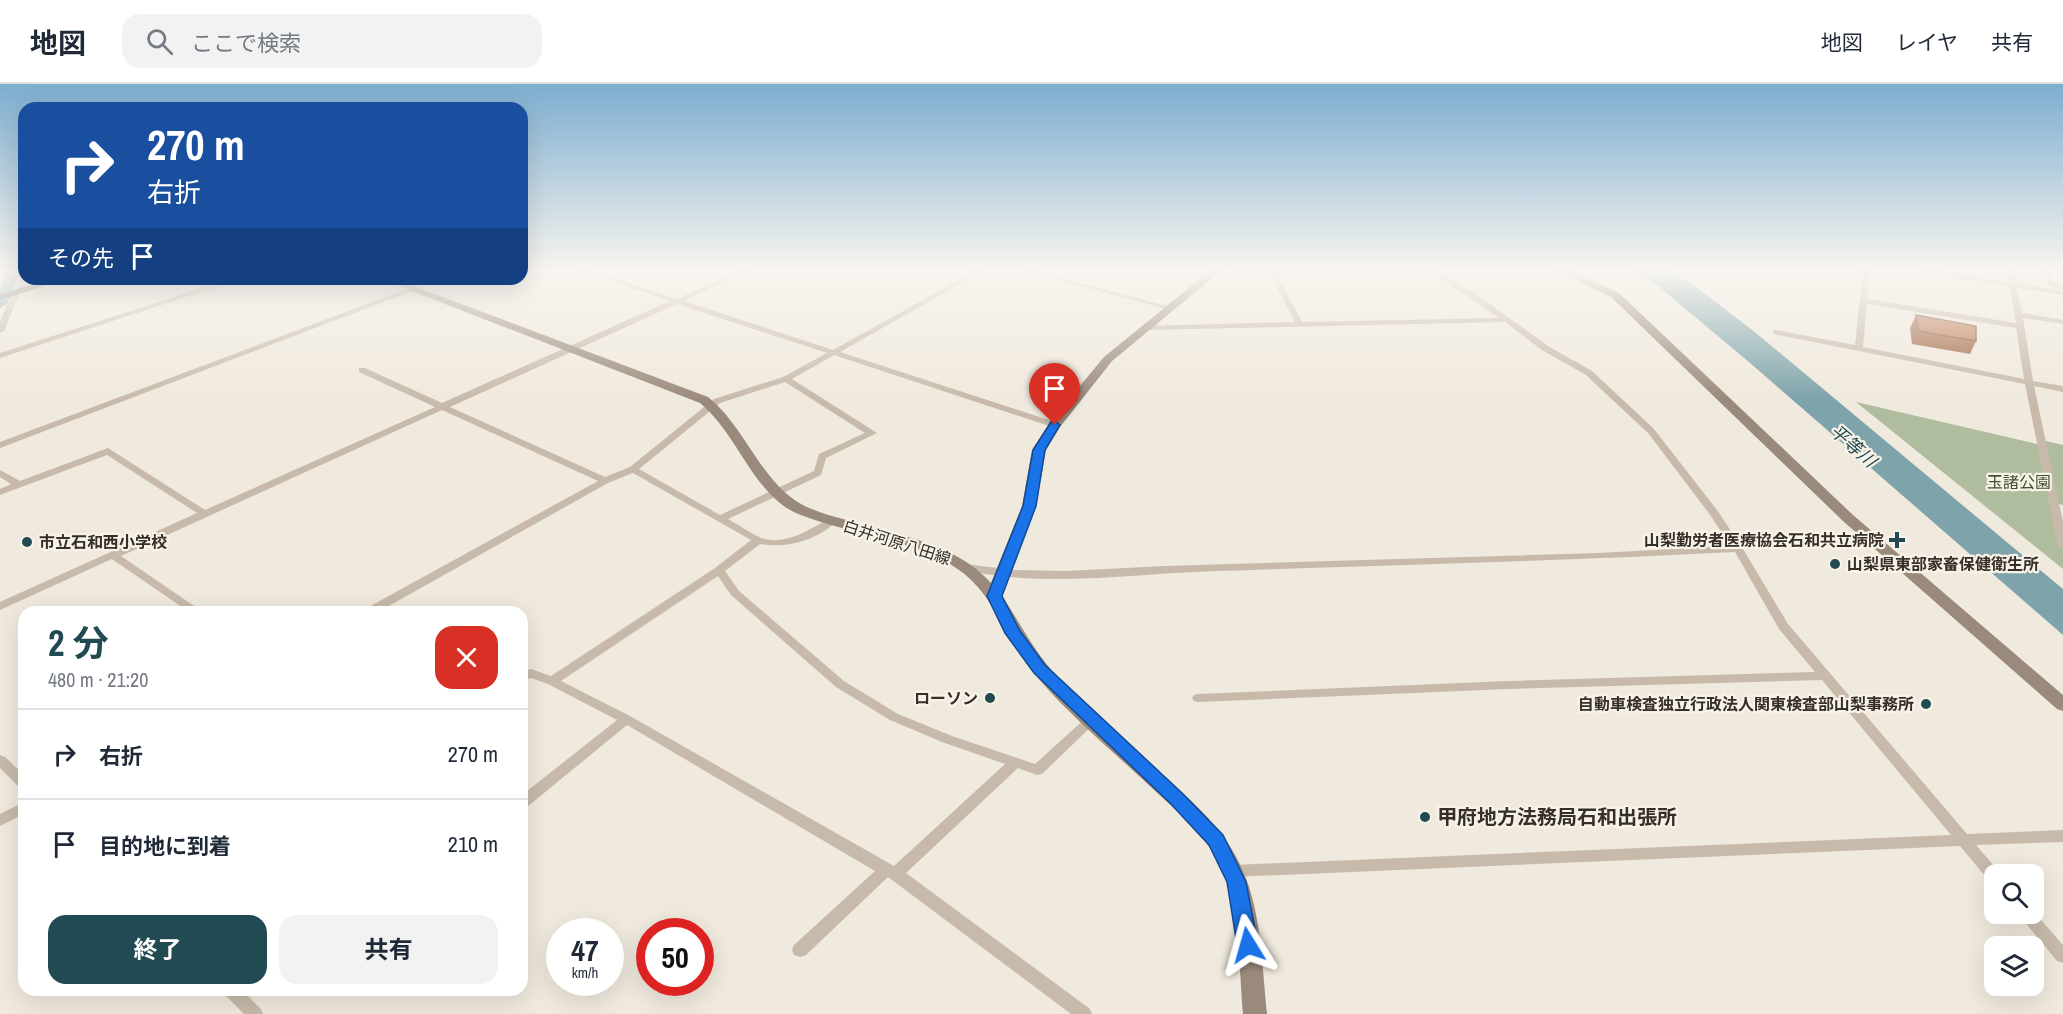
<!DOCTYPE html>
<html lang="ja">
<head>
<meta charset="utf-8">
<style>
	:root { --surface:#fff; --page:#f2f2f3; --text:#1f2937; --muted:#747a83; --line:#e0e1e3; --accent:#224a52 }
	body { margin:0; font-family:"Archivo Narrow","Noto Sans JP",sans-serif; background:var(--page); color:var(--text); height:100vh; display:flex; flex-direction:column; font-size:22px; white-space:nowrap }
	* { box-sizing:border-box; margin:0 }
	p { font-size:20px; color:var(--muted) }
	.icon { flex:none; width:33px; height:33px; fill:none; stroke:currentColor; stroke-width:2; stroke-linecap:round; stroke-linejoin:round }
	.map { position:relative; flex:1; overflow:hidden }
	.drawer { position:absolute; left:18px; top:522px; width:510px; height:390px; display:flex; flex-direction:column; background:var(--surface); border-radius:18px; box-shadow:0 6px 24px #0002 }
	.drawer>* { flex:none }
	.banner { position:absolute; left:18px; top:18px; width:510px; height:183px; border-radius:18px; box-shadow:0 6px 24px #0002; background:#1a4fa0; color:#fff; overflow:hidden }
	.controls { position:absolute; left:1984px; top:780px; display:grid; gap:12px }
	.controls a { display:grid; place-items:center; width:60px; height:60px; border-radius:12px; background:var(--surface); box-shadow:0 6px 24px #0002; font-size:30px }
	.speed { position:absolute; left:546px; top:834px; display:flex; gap:12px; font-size:30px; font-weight:700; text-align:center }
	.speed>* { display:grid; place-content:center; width:78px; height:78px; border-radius:50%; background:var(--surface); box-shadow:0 6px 24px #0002; line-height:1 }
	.speed small { font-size:15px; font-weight:400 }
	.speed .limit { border:9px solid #d22; background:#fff; color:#111 }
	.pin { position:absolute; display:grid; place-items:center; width:51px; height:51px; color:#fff; margin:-62px -26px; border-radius:50% 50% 50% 0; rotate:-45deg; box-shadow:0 0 6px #0007 }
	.pin .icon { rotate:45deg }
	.me { position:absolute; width:66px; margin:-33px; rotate:352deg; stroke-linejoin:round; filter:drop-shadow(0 0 4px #0008) }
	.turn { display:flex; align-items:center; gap:21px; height:126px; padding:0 30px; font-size:27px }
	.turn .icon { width:78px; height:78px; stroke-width:2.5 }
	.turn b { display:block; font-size:42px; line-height:51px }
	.then { display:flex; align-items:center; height:57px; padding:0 30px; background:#0003; gap:12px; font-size:22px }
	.round { display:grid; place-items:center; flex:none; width:63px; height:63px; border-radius:18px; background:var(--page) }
	.summary { display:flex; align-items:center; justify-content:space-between; height:102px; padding:0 30px }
	h1 { font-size:36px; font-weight:700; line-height:45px; color:var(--accent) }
	.action { display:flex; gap:12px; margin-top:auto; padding:12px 30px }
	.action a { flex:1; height:69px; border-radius:18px; background:var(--accent); color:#fff; font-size:24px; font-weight:700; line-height:69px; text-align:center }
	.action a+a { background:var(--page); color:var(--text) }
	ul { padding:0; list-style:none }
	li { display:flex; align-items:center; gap:18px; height:90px; padding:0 30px; border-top:2px solid var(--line) }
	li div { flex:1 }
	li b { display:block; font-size:22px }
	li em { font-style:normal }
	header { display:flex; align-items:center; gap:36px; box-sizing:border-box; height:84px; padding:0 30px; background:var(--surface); border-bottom:2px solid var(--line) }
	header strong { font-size:28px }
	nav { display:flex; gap:33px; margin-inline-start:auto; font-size:21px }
	.search { width:420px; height:54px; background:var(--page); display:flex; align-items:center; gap:15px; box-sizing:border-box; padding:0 21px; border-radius:18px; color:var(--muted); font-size:22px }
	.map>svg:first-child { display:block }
	.green { fill:#afbd9e }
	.water { fill:#7ea3aa }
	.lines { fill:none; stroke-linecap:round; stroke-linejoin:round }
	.river { fill:#7ea3aa; fill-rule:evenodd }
	.street { fill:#c7baaa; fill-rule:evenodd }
	.secondary { fill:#9a8a7b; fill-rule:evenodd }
	.primary { fill:#75675b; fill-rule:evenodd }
	.wall { fill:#a16544 }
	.building { fill:#bb764f; stroke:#835337; stroke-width:1.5 }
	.route { fill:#1a73e8; stroke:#114b97; stroke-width:1.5 }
	.poi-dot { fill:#224a52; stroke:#f8f3e8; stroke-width:2 }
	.labels { text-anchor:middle; stroke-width:4.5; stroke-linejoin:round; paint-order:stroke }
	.park-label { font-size:16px; fill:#40512f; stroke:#f8f3e8 }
	.poi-label { font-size:16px; font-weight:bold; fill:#352e29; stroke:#f8f3e8; text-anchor:end }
	.street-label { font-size:16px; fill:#352e29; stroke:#f8f3e8 }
	.water-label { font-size:18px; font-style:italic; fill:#224a52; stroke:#f8f3e8 }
	.near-poi-label { font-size:20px; font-weight:bold; fill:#352e29; stroke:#f8f3e8; text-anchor:start }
</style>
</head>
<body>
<header>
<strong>地図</strong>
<div class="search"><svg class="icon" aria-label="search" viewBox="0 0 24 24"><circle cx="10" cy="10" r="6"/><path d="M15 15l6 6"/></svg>ここで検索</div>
<nav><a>地図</a><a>レイヤ</a><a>共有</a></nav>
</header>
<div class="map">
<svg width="2063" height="930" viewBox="0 0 2063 930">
	<rect width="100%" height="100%" fill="#f0e9dd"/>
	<!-- green -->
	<path class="green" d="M1856,318L2041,361V356L2063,361V421L2055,419L2063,462V485Z"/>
	<!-- water -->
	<path class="water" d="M1632,186H1667L1696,203L1756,249L2063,505V551L1749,278L1657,201Z"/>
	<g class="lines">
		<!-- river -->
		<path class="river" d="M8,186H20L7,220L0,224V204Z"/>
		<!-- street -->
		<path class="street" d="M579,186H589L677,215L740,186H749L684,217L833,266L977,186H985L840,268L1058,339V343H1052L834,271L792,295L877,349L826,374L821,391L728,435C739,441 750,449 761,454C785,462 809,446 828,435L832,434L837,437C818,456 786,465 760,460L725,487L739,507L844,597L898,630L952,652L1035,680L1088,632L1092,631L1096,632L1098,635L1096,638L1042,690L1037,691L1018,684L906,789L1090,925L1092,930H1071L888,793L806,871L800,873L794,871L792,866L794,861L875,787L627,641L527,723L522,724V711L617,636L548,600L531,594L522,597V588L531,585L551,592L715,484L751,456L633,389L608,399L378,528H363L365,525L598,397L442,326L121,472L203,528H189L112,475L0,526V518L197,429L107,371L0,411V405L11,400L0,393V386L20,397L108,364L205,426L435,323L359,288V284H365L442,319L670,217ZM677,220L827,269L783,293L714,315L630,383L605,393L450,323ZM785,298L865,349L819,370L814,387L720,431L639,385L720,319ZM718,492L731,511L836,603L890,636L942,658L1005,680L894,782L630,632L561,597Z
			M1021,186H1032L1174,224L1170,226Z
			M1268,186H1436L1472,207L1548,262L1592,287L1654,345L1717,426L1743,465L1788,540L1967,750L2063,746V758L1976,761L2001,790H1995V800L1990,798L1960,762L1232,793L1227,791L1225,787L1227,783L1232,781L1951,751L1822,596L1508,605L1198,618L1194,617L1192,614L1194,611L1198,610L1508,597L1815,588L1779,545L1735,468C1563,477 1391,481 1219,487C1135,489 1043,505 961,485L960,483L961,481L965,480L1015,486L1065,487L1165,482L1597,469L1731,462L1708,428L1648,349L1586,291L1542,266L1505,238L1144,246L1140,244L1144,242L1295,238L1270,191L1212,192L1208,190L1212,188ZM1431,189L1466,211L1499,234L1302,238L1277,191Z
			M1863,186H1869L1867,215L2016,239L2010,203L1920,188L1917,186H1933L2009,198L2008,186H2014L2017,199L2063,207V211L2017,204L2022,229L2063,236V240L2023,234L2033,297L2063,302V308L2034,302L2063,438V466L2058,463L2025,300L1773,250V246H1776L1855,261ZM1867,220L2016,244L2024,295L1863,263Z
			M2045,187H2049L2054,198L2063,201V206L2048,201L2044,188Z
			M230,195H241L0,274V269Z
			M433,195H444L0,364V358Z
			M13,206L20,208L4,247L0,249V238Z
			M0,671L5,673L24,691V704L19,703L0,684Z
			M24,718V730L0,742V730Z
			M2034,828L2063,861V879L2057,877L2018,830Z
			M223,906H242L261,925L263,930H244L225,911Z"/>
		<!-- secondary -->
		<path class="secondary" d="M1211,186H1222L1112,277L1060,343L1046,366L1036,422L1002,512C1021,540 1035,570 1059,594C1091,628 1127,659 1162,690C1194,719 1226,746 1243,787C1262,831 1262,883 1267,930H1243C1239,883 1240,832 1223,787C1209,754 1179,729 1153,705C1113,667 1068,631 1033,588C1006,556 995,511 959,486C922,460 874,454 831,441C816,436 799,432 785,423C748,396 735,348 700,319L381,195H395L708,313C744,342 758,391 796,417C810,426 827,431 843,435C894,451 953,457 991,499L1022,422L1032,366L1050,338L1104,273Z
			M1556,186H1569L1619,209L1853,431L2063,611V627L2057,625L1843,437L1611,213Z"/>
		<!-- primary -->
		<path class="primary" d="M50,195H66L0,216V210Z"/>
	</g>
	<!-- wall -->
	<path class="wall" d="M1916,231L1976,257L1970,270L1912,260L1910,244Z"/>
	<!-- building -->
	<path class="building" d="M1916,231L1976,242V257L1918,247Z"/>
	<!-- sky -->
	<linearGradient id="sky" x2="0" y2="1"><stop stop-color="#7dadcf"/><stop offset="0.59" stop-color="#f8f5f0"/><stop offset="1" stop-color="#f8f5f0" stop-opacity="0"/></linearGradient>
	<rect width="2063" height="316" fill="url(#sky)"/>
	<!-- route -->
	<path class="route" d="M1055,337L1060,341L1045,366L1036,422L1002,512L1020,547L1045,581L1182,709L1223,751L1246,798L1258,861L1255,867L1248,870L1240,867L1237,861L1227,798L1209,761L1170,719L1034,589L1005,549L987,512L1023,422L1033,366L1051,338Z"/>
	<!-- markers -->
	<g class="poi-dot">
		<path d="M1894 447h6v6h6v6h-6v6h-6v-6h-6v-6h6z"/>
		<circle cx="27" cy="458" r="6"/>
		<circle cx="1835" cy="480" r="6"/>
		<circle cx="990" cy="614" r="6"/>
		<circle cx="1926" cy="620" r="6"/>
		<circle cx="1425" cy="733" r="6"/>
	</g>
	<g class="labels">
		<!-- park labels -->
		<g class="park-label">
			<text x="2019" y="404">玉諸公園</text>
		</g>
		<!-- poi labels -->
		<g class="poi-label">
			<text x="1884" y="462">山梨勤労者医療協会石和共立病院</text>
			<text x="39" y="464" text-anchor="start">市立石和西小学校</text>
			<text x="1847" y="486" text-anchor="start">山梨県東部家畜保健衛生所</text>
			<text x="978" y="620">ローソン</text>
			<text x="1914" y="626">自動車検査独立行政法人関東検査部山梨事務所</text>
		</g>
		<!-- street labels -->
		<g class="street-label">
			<text transform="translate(897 458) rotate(18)" y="6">白井河原八田線</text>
		</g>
		<!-- water labels -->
		<g class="water-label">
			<text transform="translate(1853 362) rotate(41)" y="6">平等川</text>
		</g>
		<!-- near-poi labels -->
		<g class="near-poi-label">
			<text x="1437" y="740">甲府地方法務局石和出張所</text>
		</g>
	</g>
</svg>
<div class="controls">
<a><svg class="icon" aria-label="search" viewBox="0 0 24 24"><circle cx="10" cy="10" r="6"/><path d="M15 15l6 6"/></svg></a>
<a><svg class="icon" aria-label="layers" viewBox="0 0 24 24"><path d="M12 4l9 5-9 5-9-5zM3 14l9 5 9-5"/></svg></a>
</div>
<div class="speed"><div>47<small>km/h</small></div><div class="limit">50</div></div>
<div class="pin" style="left:1055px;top:341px;background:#d93025"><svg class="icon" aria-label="arrive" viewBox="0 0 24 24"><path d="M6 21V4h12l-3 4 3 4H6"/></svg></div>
<svg class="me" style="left:1248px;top:861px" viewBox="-20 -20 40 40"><path d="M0-17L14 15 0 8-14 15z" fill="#1a73e8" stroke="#fff" stroke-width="4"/></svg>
<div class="banner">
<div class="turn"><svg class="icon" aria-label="right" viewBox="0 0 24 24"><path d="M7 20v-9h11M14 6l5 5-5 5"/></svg><div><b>270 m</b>右折</div></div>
<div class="then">その先<svg class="icon" aria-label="arrive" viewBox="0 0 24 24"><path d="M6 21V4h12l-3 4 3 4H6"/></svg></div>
</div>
<section class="drawer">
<div class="summary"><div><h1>2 分</h1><p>480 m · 21:20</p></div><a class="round" style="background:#d93025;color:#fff"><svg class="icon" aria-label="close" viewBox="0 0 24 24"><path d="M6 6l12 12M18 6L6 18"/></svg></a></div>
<ul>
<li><svg class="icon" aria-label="right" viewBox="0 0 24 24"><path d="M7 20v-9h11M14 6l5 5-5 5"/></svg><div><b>右折</b></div><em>270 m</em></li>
<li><svg class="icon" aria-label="arrive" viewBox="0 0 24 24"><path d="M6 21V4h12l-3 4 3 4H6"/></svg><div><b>目的地に到着</b></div><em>210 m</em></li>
</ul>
<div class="action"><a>終了</a><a>共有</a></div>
</section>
</div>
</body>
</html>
